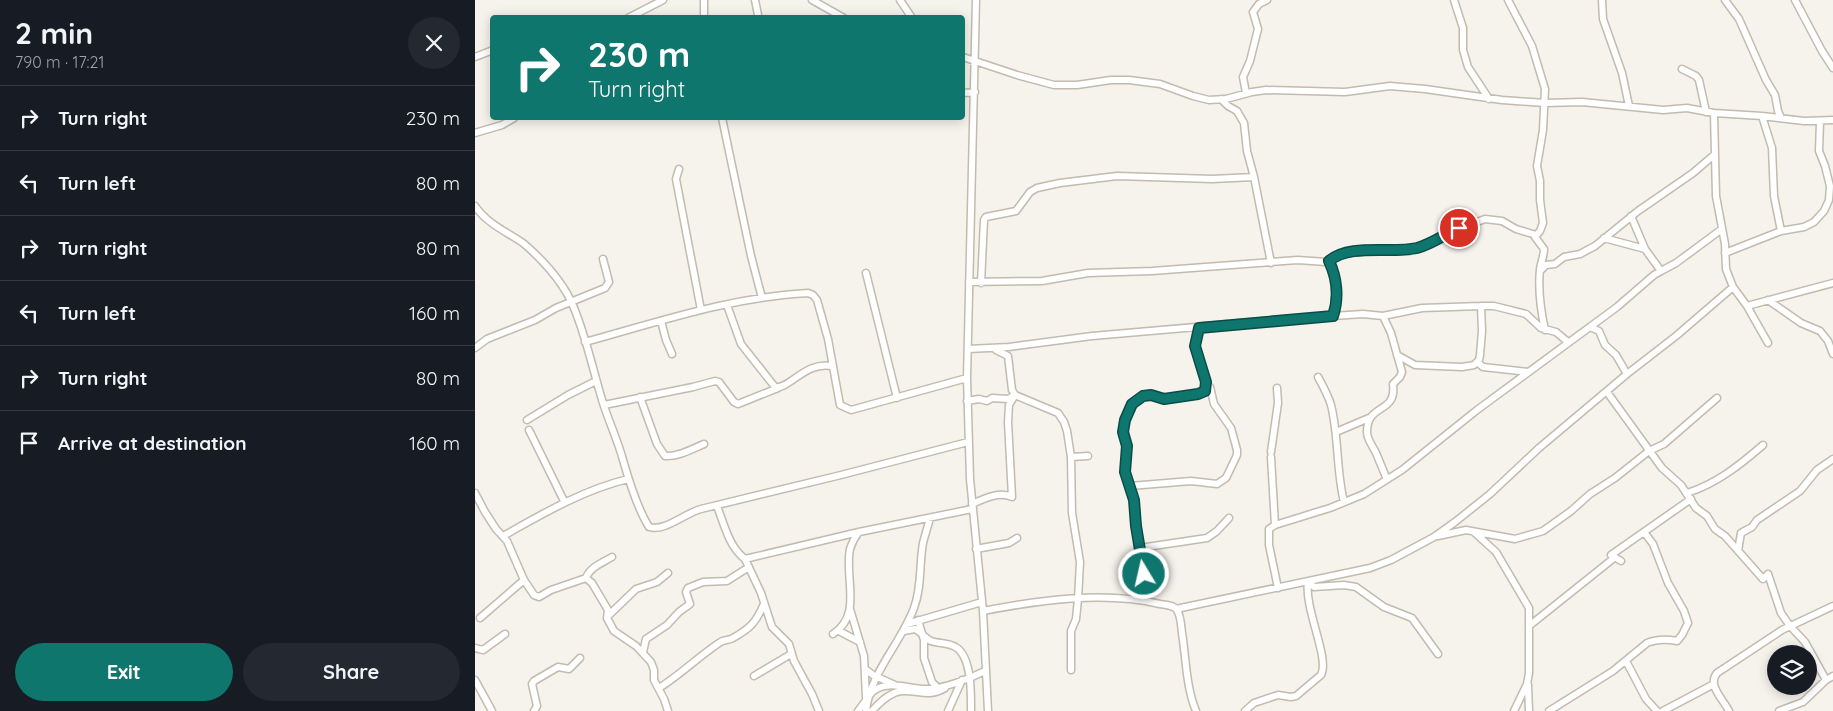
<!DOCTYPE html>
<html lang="en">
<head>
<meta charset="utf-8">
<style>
	:root { --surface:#171b24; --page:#242831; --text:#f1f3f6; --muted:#9ea1a6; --line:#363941; --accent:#0f766e }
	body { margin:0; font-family:Quicksand,sans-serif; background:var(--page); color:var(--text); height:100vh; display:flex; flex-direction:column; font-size:19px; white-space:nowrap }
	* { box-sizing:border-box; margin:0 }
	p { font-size:16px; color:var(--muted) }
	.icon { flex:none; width:28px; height:28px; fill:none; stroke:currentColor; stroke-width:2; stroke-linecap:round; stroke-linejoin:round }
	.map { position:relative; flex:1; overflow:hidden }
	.details { display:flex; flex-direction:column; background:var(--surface); width:475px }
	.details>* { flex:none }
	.banner { position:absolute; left:15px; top:15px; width:475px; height:105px; border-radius:5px; box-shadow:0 2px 12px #0003; background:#0f766e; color:#fff; overflow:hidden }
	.tools { position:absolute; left:1292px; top:645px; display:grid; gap:10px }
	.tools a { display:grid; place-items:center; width:50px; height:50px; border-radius:50%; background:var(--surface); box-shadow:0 2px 12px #0003; font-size:25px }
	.pin { position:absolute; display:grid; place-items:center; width:42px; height:42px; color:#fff; margin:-21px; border:2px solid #fff; border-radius:50%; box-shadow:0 1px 5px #0007 }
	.me { position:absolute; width:55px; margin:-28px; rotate:351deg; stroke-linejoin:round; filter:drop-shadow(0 0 4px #0008) }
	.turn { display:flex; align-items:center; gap:18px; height:105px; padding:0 15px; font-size:22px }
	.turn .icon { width:65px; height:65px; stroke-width:2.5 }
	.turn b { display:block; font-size:35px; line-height:42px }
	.round { display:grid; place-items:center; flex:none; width:52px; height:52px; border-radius:26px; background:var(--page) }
	.overview { display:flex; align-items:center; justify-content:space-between; height:85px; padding:0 15px }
	h1 { font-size:30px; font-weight:700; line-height:38px }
	.cta { display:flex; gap:10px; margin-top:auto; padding:10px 15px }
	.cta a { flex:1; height:58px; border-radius:30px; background:var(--accent); color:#fff; font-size:20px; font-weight:700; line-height:58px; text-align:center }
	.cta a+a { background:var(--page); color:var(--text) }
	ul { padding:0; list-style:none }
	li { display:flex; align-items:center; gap:15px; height:65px; padding:0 15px; border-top:1px solid var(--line) }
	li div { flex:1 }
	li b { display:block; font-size:19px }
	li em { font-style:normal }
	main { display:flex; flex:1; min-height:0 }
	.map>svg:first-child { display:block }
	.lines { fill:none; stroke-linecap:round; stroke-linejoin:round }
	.minor-casing { stroke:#c2bbae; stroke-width:9 }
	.minor { stroke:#fff; stroke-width:6 }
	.route-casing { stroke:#0a4d48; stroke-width:12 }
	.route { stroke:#0f766e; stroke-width:9 }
</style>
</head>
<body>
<main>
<section class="details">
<div class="overview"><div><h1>2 min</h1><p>790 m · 17:21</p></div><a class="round"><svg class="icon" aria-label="close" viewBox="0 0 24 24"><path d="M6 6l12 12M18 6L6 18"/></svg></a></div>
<ul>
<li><svg class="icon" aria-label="right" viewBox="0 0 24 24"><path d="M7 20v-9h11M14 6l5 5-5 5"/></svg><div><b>Turn right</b></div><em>230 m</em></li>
<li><svg class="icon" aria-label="left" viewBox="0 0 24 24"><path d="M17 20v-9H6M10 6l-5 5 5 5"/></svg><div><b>Turn left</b></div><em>80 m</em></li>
<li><svg class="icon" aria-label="right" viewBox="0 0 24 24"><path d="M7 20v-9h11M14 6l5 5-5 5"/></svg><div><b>Turn right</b></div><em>80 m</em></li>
<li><svg class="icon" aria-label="left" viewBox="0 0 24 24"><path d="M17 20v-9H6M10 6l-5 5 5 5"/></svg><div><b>Turn left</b></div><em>160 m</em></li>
<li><svg class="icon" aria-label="right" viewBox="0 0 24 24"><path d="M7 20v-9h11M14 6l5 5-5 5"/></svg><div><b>Turn right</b></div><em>80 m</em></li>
<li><svg class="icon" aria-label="arrive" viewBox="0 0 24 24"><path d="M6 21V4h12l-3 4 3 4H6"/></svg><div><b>Arrive at destination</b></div><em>160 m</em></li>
</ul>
<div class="cta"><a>Exit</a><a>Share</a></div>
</section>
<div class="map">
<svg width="1358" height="711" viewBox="0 0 1358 711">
	<rect width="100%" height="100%" fill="#f6f3ec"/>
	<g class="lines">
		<!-- minor casing -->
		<g class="minor-casing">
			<path id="minor" d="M229,0V18
				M280,0L283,15
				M337,0L369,18
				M425,0L437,18
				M501,0L492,378L495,479L508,611L513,711
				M979,0L988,28V50L993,67L1014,99
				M1033,0L1057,46L1070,89L1068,130L1062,166L1065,181V200L1068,223L1065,231L1060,237L1069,249C1069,256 1066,262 1065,269C1063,288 1066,312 1070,330
				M1127,0L1128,19L1147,73L1154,106
				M1250,0L1264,19L1291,80L1300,95L1303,111L1306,118
				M1320,0L1347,51L1358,68
				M153,18L188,0
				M0,57L18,50
				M488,57L542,75L579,85H602L636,80H654L685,84L718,96L734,100L751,99L777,92L791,90L870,92L915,86L950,89L1027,100L1070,103L1107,102L1188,110L1212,108L1239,113L1287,116L1329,121L1358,120
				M1207,69L1221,76L1224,80L1231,112
				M488,93L500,92
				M771,93L768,77L775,61L783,29L778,12L784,4L792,0
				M746,99L753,106L762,111L769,123L772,151L779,177L796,263
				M1239,113L1241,196L1250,244L1251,269L1258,287L1272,306L1293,343
				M1287,116L1297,148L1299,196L1306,231
				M247,118L276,256L287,298
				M0,133L27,125L39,118
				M204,169L201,179L226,310
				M0,206C11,223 32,232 48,243C66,258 86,280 96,301C110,331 118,371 128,403C134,422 143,441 148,460C154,481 162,508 174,527C190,532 210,513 226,509L366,475L493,442
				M1129,238L1170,249
				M1250,253L1306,231L1329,227L1339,222L1349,211L1354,200L1355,186L1350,166L1344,151L1345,122
				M854,261C862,278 864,298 858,316
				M1065,271L1071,265L1080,264L1089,257L1105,254L1120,246L1163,211L1218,173L1239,155
				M1186,271L1201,263L1247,229
				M391,273L422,398
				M494,282L567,281L613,273L677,271L823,260L851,262L861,256L880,252L926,250L944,247L965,239L978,231L1010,219L1027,221L1041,229L1061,235
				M506,283L509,220L511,217L541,211L555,192L562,188L585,183L642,176L737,179L779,177
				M1293,300L1326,323L1345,331L1353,341L1358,354
				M252,305L266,344L300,387C314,390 330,361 357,366
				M1272,306L1358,283
				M908,316L916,333L927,372L925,377L918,384C922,415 892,402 892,432C892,440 898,446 901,453C905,462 908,471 912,479
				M186,321L191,340L197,354
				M1115,327L1124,331L1130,345L1141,355L1152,374
				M110,342C183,322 256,297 333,293L338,295L342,300L353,339L365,405L376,410L492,378
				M0,348L12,339L60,320L81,308L130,288L134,282L128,259
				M493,349L534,347L617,336L813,319L888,314L908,316L947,308L1006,306H1019L1051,314L1066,328L1081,332L1093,342
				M521,350L533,356L537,390L540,395L583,413L589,422L592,431L596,457L597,513L605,562L603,599
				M922,355L940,365L987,367L999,365L1004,360L1005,355L1007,331L1006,306
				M1002,362L1008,367L1054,372
				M843,377C848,386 853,395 856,405C864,437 861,470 869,502
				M1132,392L1187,468L1206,485L1221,508L1232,516L1240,529L1250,536L1288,579L1293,574L1306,613L1315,626L1330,642L1351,680
				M165,397L182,444L190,456C203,457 217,449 229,444
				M492,401L504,399L512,401L517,398L533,399L539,396
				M129,405L218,387L240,381L244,382L259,402L263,404L303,388
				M52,420L93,395L121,381
				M54,430L89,501
				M861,432L894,418
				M796,452L803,403L802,388
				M596,457L613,456
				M796,457L800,525
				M655,486L716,481L742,484L751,478L762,455V450L756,428L739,404L735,387
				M0,493L10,512L21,529L32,541L49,580L59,595L64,597L76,590L111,578L117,583L133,610L132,618L139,631L161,646L176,662L179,670V680L189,699L193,711
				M1212,493C1241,484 1265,465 1288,445
				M497,504C508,499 524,491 537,497L533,422L534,405L540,395
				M242,506C249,524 254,547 270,559L384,532L497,509
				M999,532L1021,552L1054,608V673L1052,684L1039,711
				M28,536C69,513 108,490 153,479
				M963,536L991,530L1040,539L1068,531L1096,511L1115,494L1140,478L1174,451L1189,444L1242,398
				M665,548L732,538L742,531L754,518
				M501,549L534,543L542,538
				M1263,551L1266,533L1277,527L1282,520L1325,491L1342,470L1358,459
				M270,559L286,593L297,627L314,644L319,661L337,694L344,711
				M1146,561L1136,555L1216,499
				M111,578C115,567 127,563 137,557
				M833,582L839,587L869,585L881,587L909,607L937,618L963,654
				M803,588L794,545V529L800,525L855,508L889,494L927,470L1002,410L1142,307L1179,275L1186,271L1170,249L1156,216
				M666,600L669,569L661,527L659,500L650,472L652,446L648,432L650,420L657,404L668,396L679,395L689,399L723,394L730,391L731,382L720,346L724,328
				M375,609L389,656L391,697
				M701,609L895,568L916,560L959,537L980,522L1015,494L1064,448L1152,374L1201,336L1258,287
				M508,611C565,600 628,591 685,604C691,605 699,605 702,610C706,616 706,626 707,633C711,658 711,687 721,711
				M134,615L161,589L182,582L193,573
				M5,618L49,580
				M443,620L449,640V658L457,682L462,687
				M432,624L507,602
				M1054,626L1139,558
				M364,631L385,642
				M429,631L440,629C446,632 450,638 456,641C464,644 474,642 482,648C497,659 496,694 496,711
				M358,634C388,615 369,578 375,549C377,543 380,537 384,532
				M0,648L8,650L30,634
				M168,652L171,639L192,625L204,612L215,604L211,592L213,588L228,582L252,581L274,567
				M1151,661L1171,699L1182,711
				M390,669L398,675L420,685
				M596,670V631L601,619L603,599
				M279,676L316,654
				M0,680L17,711
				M1053,685L1054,711
				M184,688C205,675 223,657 244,643C249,639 253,641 258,638C276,628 281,622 289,604
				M59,711L62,706L57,684L59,681L83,667L94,669L105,658
				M383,711C388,705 392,698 397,692C412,679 433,689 450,689C466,690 496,678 510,671
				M391,711C395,673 426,643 439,608C447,587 444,565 448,543C450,535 453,526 455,518
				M397,711C404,703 416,692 427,691C444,690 453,698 470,688
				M473,711L487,680
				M770,711L779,703L803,695L816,697L821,696L846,675C855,658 829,609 833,582
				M1074,711L1138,671L1172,643C1181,639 1192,639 1202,641L1207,635L1213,623L1209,611L1193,583L1178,544L1169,532
				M1188,711L1239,684
				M1254,711C1248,699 1232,685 1242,673L1307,630L1358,606
				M1304,711L1328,702L1351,680L1358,676"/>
		</g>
		<!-- minor -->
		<use href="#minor" class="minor"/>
	</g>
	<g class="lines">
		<!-- route casing -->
		<g class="route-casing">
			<path id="route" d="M669,574L661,526L659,500L650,472L652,446L648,432L650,420L657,404L668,396L676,395L689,399L723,394L730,391L731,382L720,346L724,328L858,316C864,298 862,278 854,261C875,243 916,254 942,248C957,244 970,234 984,228"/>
		</g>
		<!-- route -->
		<use href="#route" class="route"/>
	</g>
</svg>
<div class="tools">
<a><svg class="icon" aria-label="layers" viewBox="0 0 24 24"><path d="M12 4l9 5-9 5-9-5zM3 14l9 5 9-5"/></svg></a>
</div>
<div class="pin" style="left:984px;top:228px;background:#d93025"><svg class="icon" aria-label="arrive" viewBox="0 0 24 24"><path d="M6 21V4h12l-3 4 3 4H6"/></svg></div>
<svg class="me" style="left:669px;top:574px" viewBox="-20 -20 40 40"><circle r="17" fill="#0f766e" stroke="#fff" stroke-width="3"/><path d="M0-11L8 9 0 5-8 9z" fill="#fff"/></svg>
<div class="banner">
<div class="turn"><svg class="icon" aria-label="right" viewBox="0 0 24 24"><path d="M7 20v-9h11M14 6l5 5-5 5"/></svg><div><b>230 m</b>Turn right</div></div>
</div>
</div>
</main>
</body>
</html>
